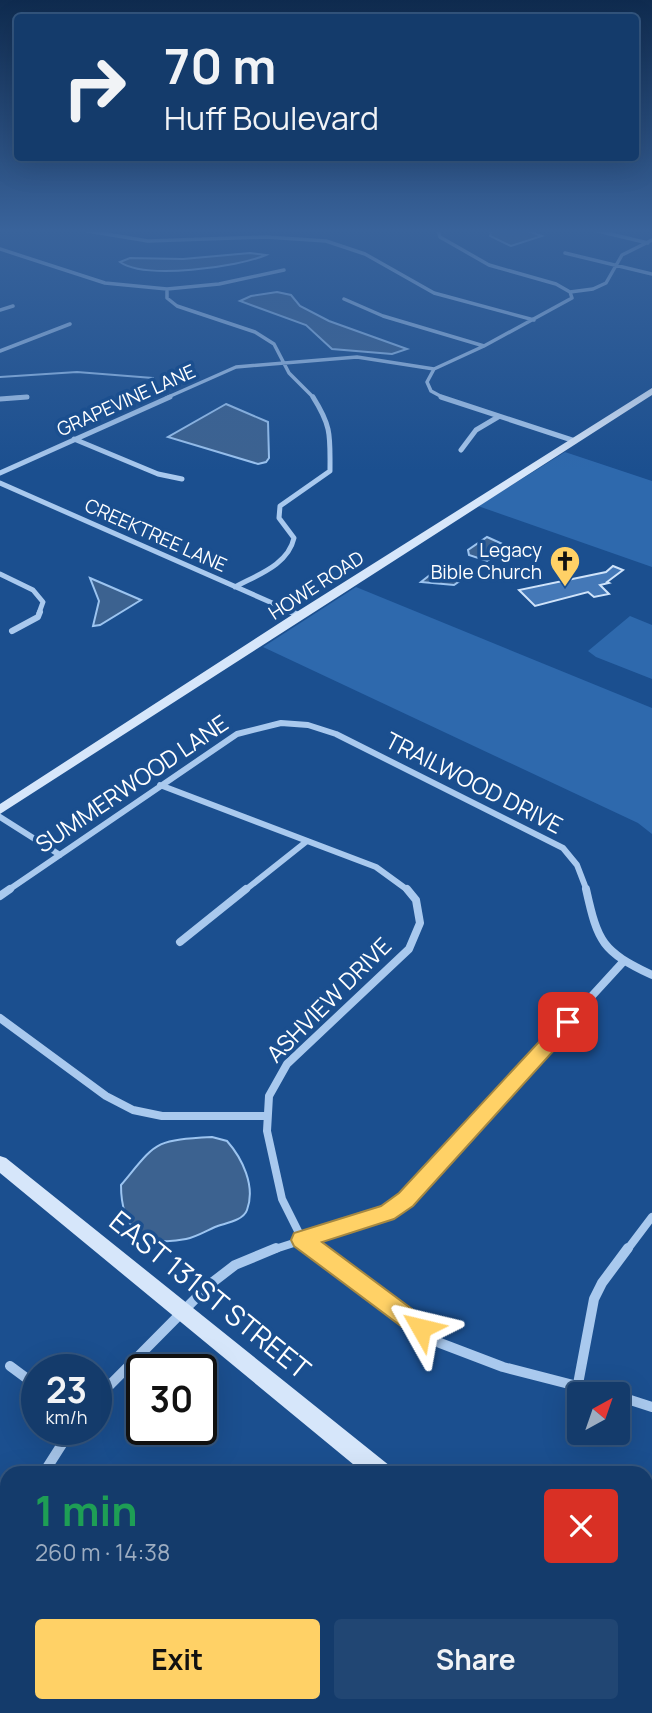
<!DOCTYPE html>
<html lang="en">
<head>
<meta charset="utf-8">
<style>
	:root { --surface:#143b6b; --page:#214673; --text:#f1f3f6; --muted:#9dadc1; --line:#33557e; --accent:#ffd166 }
	body { margin:0; font-family:Manrope,sans-serif; background:var(--page); color:var(--text); height:100vh; display:flex; flex-direction:column; font-size:26px; white-space:nowrap }
	* { box-sizing:border-box; margin:0 }
	p { font-size:23px; color:var(--muted) }
	.icon { flex:none; width:38px; height:38px; fill:none; stroke:currentColor; stroke-width:2; stroke-linecap:round; stroke-linejoin:round }
	.map { position:relative; flex:1; overflow:hidden }
	.sheet { position:absolute; left:0px; top:1466px; width:653px; height:247px; display:flex; flex-direction:column; background:var(--surface); border-radius:21px 21px 0 0; box-shadow:0 7px 28px #0002,0 0 0 2px var(--line) }
	.sheet>* { flex:none }
	.guide { position:absolute; left:14px; top:14px; width:625px; height:147px; border-radius:7px; box-shadow:0 7px 28px #0002,0 0 0 2px var(--line); background:#143b6b; color:var(--text); overflow:hidden }
	.needle { width:46px; rotate:40deg }
	.tools { position:absolute; left:567px; top:1382px; display:grid; gap:14px }
	.tools a { display:grid; place-items:center; width:63px; height:63px; border-radius:7px; background:var(--surface); box-shadow:0 7px 28px #0002,0 0 0 2px var(--line); font-size:35px }
	.speed { position:absolute; left:21px; top:1354px; display:flex; gap:14px; font-size:35px; font-weight:700; text-align:center }
	.speed>* { display:grid; place-content:center; width:91px; height:91px; border-radius:50%; background:var(--surface); box-shadow:0 7px 28px #0002,0 0 0 2px var(--line); line-height:1 }
	.speed small { font-size:18px; font-weight:400 }
	.speed .limit { border:4px solid #111; border-radius:10px; background:#fff; color:#111 }
	.pin { position:absolute; display:grid; place-items:center; width:60px; height:60px; color:#fff; margin:-30px; border-radius:14px; box-shadow:0 4px 10px #0006 }
	.me { position:absolute; width:77px; margin:-38px; rotate:307deg; stroke-linejoin:round; filter:drop-shadow(0 0 5px #0008) }
	.turn { display:flex; align-items:center; gap:24px; height:147px; padding:0 35px; font-size:32px }
	.turn .icon { width:91px; height:91px; stroke-width:2.5 }
	.turn b { display:block; font-size:49px; line-height:60px }
	.round { display:grid; place-items:center; flex:none; width:74px; height:74px; border-radius:7px; background:var(--page) }
	.headline { display:flex; align-items:center; justify-content:space-between; height:119px; padding:0 35px }
	h1 { font-size:42px; font-weight:700; line-height:52px; color:#1e9e55 }
	.action { display:flex; gap:14px; margin-top:auto; padding:14px 35px }
	.action a { flex:1; height:80px; border-radius:7px; background:var(--accent); color:#111; font-size:28px; font-weight:700; line-height:80px; text-align:center }
	.action a+a { background:var(--page); color:var(--text) }
	.map>svg:first-child { display:block }
	.green { fill:#2e69ad }
	.water { fill:#3c6290; stroke:#9cc4f0; stroke-width:2 }
	.lines { fill:none; stroke-linecap:round; stroke-linejoin:round }
	.stream { stroke:#9cc4f0; stroke-width:2 }
	.building { fill:#4478b7; stroke:#cfe3fa; stroke-width:2 }
	.street-far4 { stroke:#a9c9ee; stroke-width:3.5 }
	.street-far3 { stroke:#a9c9ee; stroke-width:5 }
	.street-far2 { stroke:#a9c9ee; stroke-width:6 }
	.street-far1 { stroke:#a9c9ee; stroke-width:8 }
	.street { stroke:#a9c9ee; stroke-width:10 }
	.secondary { fill:#d6e6fa; fill-rule:evenodd }
	.route { fill:#ffd166; stroke:#a68842; stroke-width:2 }
	.labels { text-anchor:middle; stroke-width:7; stroke-linejoin:round; paint-order:stroke }
	.far-street-label { font-size:19px; fill:#fff; stroke:#1b4f8f }
	.far-poi-label { font-size:19px; fill:#fff; stroke:#1b4f8f; text-anchor:end }
	.street-label { font-size:23px; fill:#fff; stroke:#1b4f8f }
	.near-street-label { font-size:28px; fill:#fff; stroke:#1b4f8f }
</style>
</head>
<body>
<div class="map">
<svg width="652" height="1713" viewBox="0 0 652 1713">
	<rect width="100%" height="100%" fill="#1b4f8f"/>
	<!-- green -->
	<path class="green" d="M565,452L652,481V567L478,506Z
		M356,587L652,708V834L638,823L263,647Z
		M630,616L652,625V679L596,657L588,651Z"/>
	<!-- water -->
	<path class="water" d="M491,231H528L542,236L511,246L490,236Z
		M250,253L266,255C238,267 145,280 120,262L130,258L183,259Z
		M277,292L291,295L300,306L329,321L407,349L392,354L332,349L306,325L240,301L251,296Z
		M226,404L268,422L269,458L266,462L258,464L168,437Z
		M487,537L509,547L487,561L469,555L468,550Z
		M440,567L467,576L454,585L421,582Z
		M90,578L141,600L100,625L93,626L99,601Z
		M212,1137L227,1141C242,1158 256,1186 247,1210C243,1221 225,1223 215,1227C206,1231 196,1237 186,1239C142,1248 121,1228 121,1185C157,1142 153,1140 212,1137Z
		M646,1534L652,1536V1617L646,1612Z"/>
	<g class="lines">
		<!-- stream -->
		<path class="stream" d="M0,377L77,372L153,378"/>
	</g>
	<!-- building -->
	<path class="building" d="M613,566L623,570L607,582L609,583L600,585L609,594L594,597L588,592L535,606L519,590L606,572Z"/>
	<g class="lines">
		<!-- street-far4 -->
		<path class="street-far4" d="M88,231L148,241L266,237L326,241L365,254L434,293L534,320
			M438,231L440,237L489,265L556,284L570,292L572,298L484,346L434,369L427,382L431,391L444,398
			M598,231L648,243
			M0,249L105,283L167,289V298L177,306L255,332L274,344L289,373L314,398
			M565,253L652,274
			M167,289L219,284L284,270
			M570,292L593,289L606,283L622,255L652,240
			M344,299L383,316L484,346
			M0,310L13,306
			M0,351L70,324
			M8,398L27,397
			M166,398L236,367L357,357L434,369"/>
		<!-- street-far3 -->
		<path class="street-far3" d="M441,397L575,441
			M0,399L27,397
			M74,439L158,474L182,479
			M461,450L476,430L498,417
			M0,473L170,397
			M0,483L295,613
			M0,574L33,590L43,602L39,613
			M235,587C257,575 288,565 294,538L279,518L280,506L330,471C330,436 332,427 313,397"/>
		<!-- street-far2 -->
		<path class="street-far2" d="M291,612L299,615
			M12,631L38,617L40,612
			M160,785L376,867L409,891
			M0,817L60,855
			M7,891L237,734L281,723L308,725L336,734L563,848L577,865L587,891
			M244,891L307,841"/>
		<!-- street-far1 -->
		<path class="street-far1" d="M586,889C598,943 602,951 652,975
			M0,896L10,889
			M180,942L246,889
			M0,1018L106,1096L133,1110L162,1116H267
			M272,1250L387,1213L406,1199L623,962
			M317,1250L302,1239L282,1199L267,1131L269,1096L287,1064L409,949L420,923L416,900L407,889
			M627,1250L652,1217"/>
		<!-- street -->
		<path class="street" d="M314,1248L440,1343L503,1367L612,1395
			M10,1366L37,1386
			M578,1384L594,1299L602,1283L628,1248
			M618,1396L652,1407
			M96,1399L209,1285L235,1265L276,1248
			M43,1474L71,1430
			M0,1680L7,1639
			M265,1713L268,1706"/>
		<!-- secondary -->
		<path class="secondary" d="M652,388V395L0,814V804L295,613Z
			M0,1156L6,1158L390,1466L392,1474H365L0,1173Z
			M646,1676L652,1679V1705L646,1702Z"/>
	</g>
	<!-- sky -->
	<linearGradient id="sky" x2="0" y2="1"><stop stop-color="#0f2b4f"/><stop offset="0.49" stop-color="#39639b"/><stop offset="1" stop-color="#39639b" stop-opacity="0"/></linearGradient>
	<rect width="652" height="471" fill="url(#sky)"/>
	<!-- route -->
	<path class="route" d="M568,1015L575,1017L577,1022L575,1027L413,1206L394,1219L322,1242L428,1321L432,1328L428,1335L421,1338L413,1335L294,1246L291,1240L294,1233L381,1206L399,1193L562,1017Z"/>
	<!-- icons -->
	<defs>
		<g id="church-pin" transform="scale(1.575)"><path d="M0 17L-7.5 6A9.5 9.5 0 1 1 7.5 6Z" fill="#ffd166" stroke="#1b4f8f"/><path d="M-1.2-6h2.4v3.5h3.3v2.4h-3.3V6h-2.4V-.1h-3.3v-2.4h3.3Z" fill="#111"/></g>
	</defs>
	<g fill-rule="evenodd">
		<use href="#church-pin" x="565" y="561"/>
	</g>
	<g class="labels">
		<!-- far-street labels -->
		<g class="far-street-label">
			<text transform="translate(126 400) rotate(-24)" y="7">GRAPEVINE LANE</text>
			<text transform="translate(156 535) rotate(24)" y="7">CREEKTREE LANE</text>
			<text transform="translate(316 585) rotate(-33)" y="7">HOWE ROAD</text>
		</g>
		<!-- far-poi labels -->
		<g class="far-poi-label">
			<text x="542" y="557">Legacy<tspan x="542" dy="22">Bible Church</tspan></text>
		</g>
		<!-- street labels -->
		<g class="street-label">
			<text transform="translate(474 783) rotate(27)" y="8">TRAILWOOD DRIVE</text>
			<text transform="translate(132 784) rotate(-34)" y="8">SUMMERWOOD LANE</text>
			<text transform="translate(329 1000) rotate(-45)" y="8">ASHVIEW DRIVE</text>
		</g>
		<!-- near-street labels -->
		<g class="near-street-label">
			<text transform="translate(210 1295) rotate(39)" y="10">EAST 131ST STREET</text>
		</g>
	</g>
</svg>
<div class="tools">
<a><svg class="needle" viewBox="-14 -14 28 28"><path d="M0-13l5 13h-10z" fill="#e53935"/><path d="M0 13l5-13h-10z" fill="#9dadc1"/></svg></a>
</div>
<div class="speed"><div>23<small>km/h</small></div><div class="limit">30</div></div>
<div class="pin" style="left:568px;top:1022px;background:#d93025"><svg class="icon" aria-label="arrive" viewBox="0 0 24 24"><path d="M6 21V4h12l-3 4 3 4H6"/></svg></div>
<svg class="me" style="left:421px;top:1328px" viewBox="-20 -20 40 40"><path d="M0-17L14 15 0 8-14 15z" fill="#ffd166" stroke="#fff" stroke-width="4"/></svg>
<div class="guide">
<div class="turn"><svg class="icon" aria-label="right" viewBox="0 0 24 24"><path d="M7 20v-9h11M14 6l5 5-5 5"/></svg><div><b>70 m</b>Huff Boulevard</div></div>
</div>
<section class="sheet">
<div class="headline"><div><h1>1 min</h1><p>260 m · 14:38</p></div><a class="round" style="background:#d93025;color:#fff"><svg class="icon" aria-label="close" viewBox="0 0 24 24"><path d="M6 6l12 12M18 6L6 18"/></svg></a></div>
<div class="action"><a>Exit</a><a>Share</a></div>
</section>
</div>
</body>
</html>
